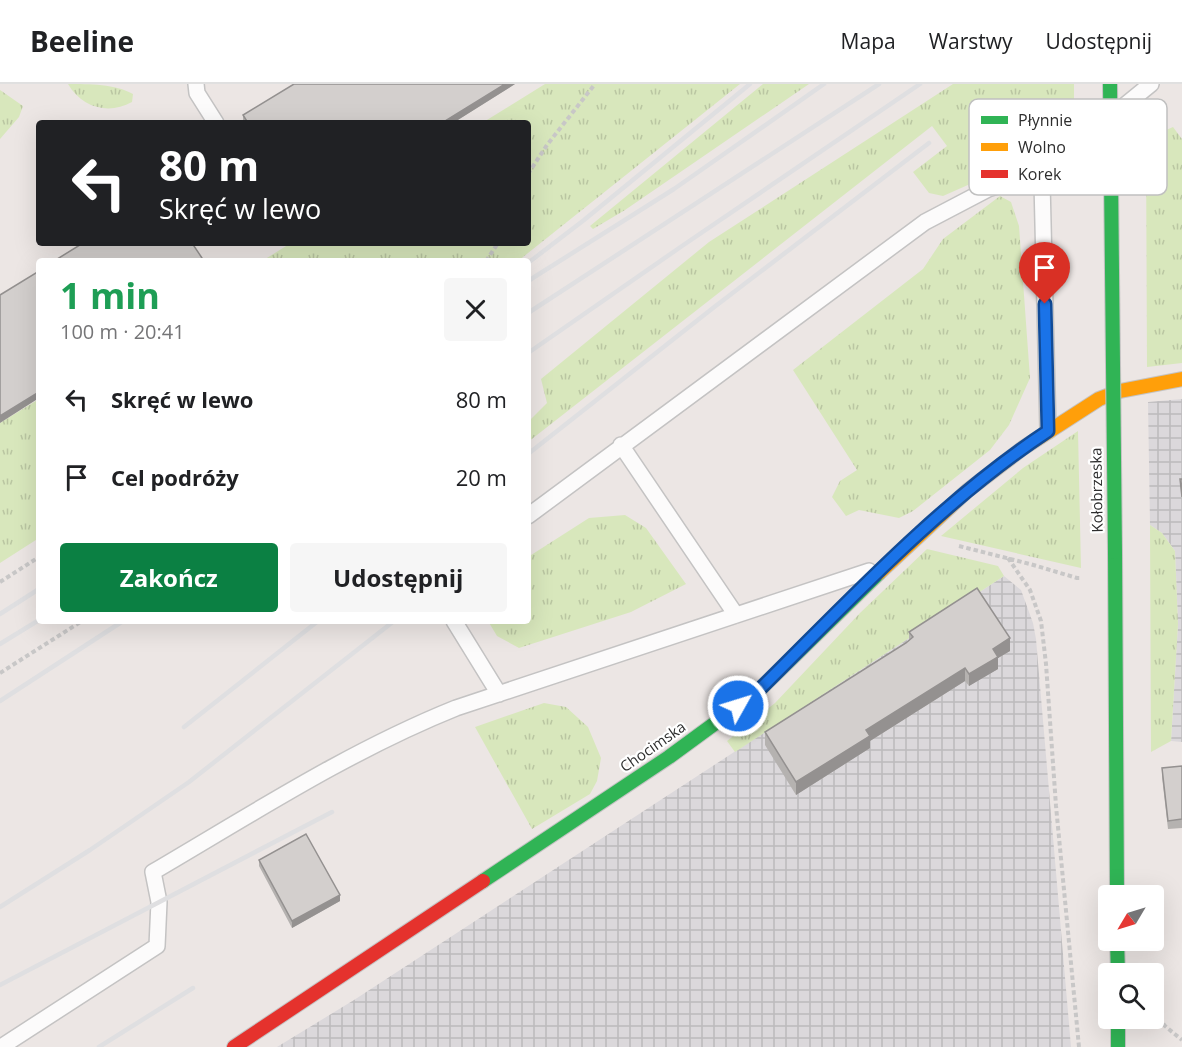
<!DOCTYPE html>
<html lang="pl">
<head>
<meta charset="utf-8">
<style>
	:root { --surface:#fff; --page:#f6f6f6; --text:#202124; --muted:#757577; --line:#e0e0e0; --accent:#0b8043 }
	body { margin:0; font-family:"Open Sans",sans-serif; background:var(--page); color:var(--text); height:100vh; display:flex; flex-direction:column; font-size:22px; white-space:nowrap }
	* { box-sizing:border-box; margin:0 }
	p { font-size:20px; color:var(--muted) }
	.icon { flex:none; width:33px; height:33px; fill:none; stroke:currentColor; stroke-width:2; stroke-linecap:round; stroke-linejoin:round }
	.map { position:relative; flex:1; overflow:hidden }
	.panel { position:absolute; left:36px; top:174px; width:495px; height:366px; display:flex; flex-direction:column; background:var(--surface); border-radius:6px; box-shadow:0 6px 24px #0002 }
	.panel>* { flex:none }
	.guide { position:absolute; left:36px; top:36px; width:495px; height:126px; border-radius:6px; box-shadow:0 6px 24px #0002; background:#202124; color:#fff; overflow:hidden }
	.needle { width:39px; rotate:232deg }
	.tools { position:absolute; left:1098px; top:801px; display:grid; gap:12px }
	.tools a { display:grid; place-items:center; width:66px; height:66px; border-radius:6px; background:var(--surface); box-shadow:0 6px 24px #0002; font-size:30px }
	.pin { position:absolute; display:grid; place-items:center; width:51px; height:51px; color:#fff; margin:-62px -26px; border-radius:50% 50% 50% 0; rotate:-45deg; box-shadow:0 0 6px #0007 }
	.pin .icon { rotate:45deg }
	.me { position:absolute; width:66px; margin:-33px; rotate:51deg; stroke-linejoin:round; filter:drop-shadow(0 0 4px #0008) }
	.turn { display:flex; align-items:center; gap:21px; height:126px; padding:0 24px; font-size:27px }
	.turn .icon { width:78px; height:78px; stroke-width:2.5 }
	.turn b { display:block; font-size:42px; line-height:51px }
	.round { display:grid; place-items:center; flex:none; width:63px; height:63px; border-radius:6px; background:var(--page) }
	.overview { display:flex; align-items:center; justify-content:space-between; height:102px; padding:0 24px }
	h1 { font-size:36px; font-weight:700; line-height:45px; color:#1e9e55 }
	.action { display:flex; gap:12px; margin-top:auto; padding:12px 24px }
	.action a { flex:1; height:69px; border-radius:6px; background:var(--accent); color:#fff; font-size:24px; font-weight:700; line-height:69px; text-align:center }
	.action a+a { background:var(--page); color:var(--text) }
	ul { padding:0; list-style:none }
	li { display:flex; align-items:center; gap:18px; height:78px; padding:0 24px }
	li div { flex:1 }
	li b { display:block; font-size:22px }
	li em { font-style:normal }
	header { display:flex; align-items:center; gap:36px; box-sizing:border-box; height:84px; padding:0 30px; background:var(--surface); border-bottom:2px solid var(--line) }
	header strong { font-size:28px }
	nav { display:flex; gap:33px; margin-inline-start:auto; font-size:21px }
	.map>svg:first-child { display:block }
	.industrial { fill:url(#industrial-grid) }
	.grass { fill:url(#grass-tufts) }
	.lines { fill:none; stroke-linecap:round; stroke-linejoin:round }
	.lane-casing { stroke:#c4c3c3; stroke-width:18 }
	.fast-casing { stroke:#c4c3c3; stroke-width:16 }
	.slow-casing { stroke:#c4c3c3; stroke-width:16 }
	.jam-casing { stroke:#c4c3c3; stroke-width:16 }
	.path { stroke:#c8c7c7; stroke-width:4; stroke-dasharray:4.5 3; stroke-linecap:butt }
	.lane { stroke:#fcfbfb; stroke-width:15 }
	.fast { stroke:#30b455; stroke-width:14 }
	.slow { stroke:#ff9f0a; stroke-width:14 }
	.jam { stroke:#e5322d; stroke-width:14 }
	.rail { stroke:#dfdfe1; stroke-width:4.5 }
	.fast-bridge-casing { stroke:#c4c3c3; stroke-width:16; stroke-linecap:butt }
	.fast-bridge { stroke:#30b455; stroke-width:14 }
	.wall { fill:#b5b2b0 }
	.shaded-wall { fill:#949190 }
	.building { fill:#d3cfcd; stroke:#949190; stroke-width:1.5 }
	.route-casing { stroke:#114b97; stroke-width:15 }
	.route { stroke:#1a73e8; stroke-width:10 }
	.labels { text-anchor:middle; stroke-width:4.5; stroke-linejoin:round; paint-order:stroke }
	.street-label { font-size:15px; fill:#2e2e2e; stroke:#fff }
	.key { fill:#fff; stroke:#c0c0c0; stroke-width:1.5 }
	.key-label { font-size:16px; fill:#2e2e2e }
</style>
</head>
<body>
<header>
<strong>Beeline</strong>
<nav><a>Mapa</a><a>Warstwy</a><a>Udostępnij</a></nav>
</header>
<div class="map">
<svg width="1182" height="963" viewBox="0 0 1182 963">
	<defs>
		<pattern id="industrial-grid" width="8" height="8" patternUnits="userSpaceOnUse" patternTransform="scale(1.5)"><rect width="8" height="8" fill="#dbd8db"/><path d="M0 4h8M4 0v8" fill="none" stroke="#bcbabc"/></pattern>
		<pattern id="grass-tufts" width="24" height="20" patternUnits="userSpaceOnUse" patternTransform="scale(1.5)"><rect width="24" height="20" fill="#d8e7bc"/><path d="M3 7l-1-3M5 7V3M7 7l1-3M15 17l-1-3M17 17v-4M19 17l1-3" fill="none" stroke="#bac6a2"/></pattern>
	</defs>
	<rect width="100%" height="100%" fill="#ece6e4"/>
	<!-- industrial -->
	<path class="industrial" d="M1182,315V658L1171,657L1178,540L1175,467L1162,449L1150,441L1148,318Z
		M1004,492L1021,506L1033,539L1036,555L1071,963H277L354,916Z"/>
	<!-- grass -->
	<path class="grass" d="M68,0C90,0 115,0 133,10L132,18C109,31 82,24 68,0Z
		M545,0H740L518,177H262L291,159H528V39H482Z
		M763,0H809L625,126L593,145L590,142Z
		M953,0H1074V30L1035,68L995,89L943,112L929,109L913,88L947,62L932,42L528,358V338L547,319L541,295L709,158Z
		M0,6L23,22L19,33L0,55Z
		M1173,43L1182,55V279L1147,283L1146,55Z
		M1000,112L1011,118L1019,142L1030,294L1009,341L990,366L913,427L899,434L859,426L846,432L832,413L840,397L857,386L793,286L923,185L943,155Z
		M39,315V454L0,479V339Z
		M1078,347L1081,484L941,452L1023,384Z
		M625,431L646,444L686,500L631,528L519,564L497,552L488,537H528V473L589,434Z
		M1150,441L1162,449L1175,467L1178,540L1171,657L1151,668Z
		M927,465L998,482L1004,492L735,668L727,657L775,619L860,529Z
		M544,619L566,623L588,643L601,674L597,697L590,710L532,745L475,643Z"/>
	<g class="lines">
		<!-- lane casing -->
		<g class="lane-casing">
			<path id="lane" d="M196,0L197,9L216,39
				M1048,347L1042,98L1053,80L1151,0
				M621,361L736,531
				M528,432L925,138L988,105L1017,96L1042,98
				M454,537L499,610
				M1,963L157,862L159,818L153,788C252,730 349,667 456,624L869,487"/>
		</g>
		<!-- fast casing -->
		<g class="fast-casing">
			<path id="fast" d="M1115,468L1117,812
				M483,797L669,673L755,610L879,489
				M1117,856L1118,890
				M1118,934V963"/>
		</g>
		<!-- slow casing -->
		<g class="slow-casing">
			<path id="slow" d="M879,489L967,407L1023,364L1099,315L1120,307L1182,295"/>
		</g>
		<!-- jam casing -->
		<g class="jam-casing">
			<path id="jam" d="M234,963L483,797"/>
		</g>
		<!-- path -->
		<path class="path" d="M528,90L547,61L595,0
			M486,177L498,159
			M959,462L1030,480L1077,494H1082
			M1008,474L1030,506L1041,537L1046,580L1056,722L1079,963
			M0,498L39,473
			M0,589L82,537
			M1154,928L1165,942L1182,956"/>
		<!-- lane -->
		<use href="#lane" class="lane"/>
		<!-- fast -->
		<use href="#fast" class="fast"/>
		<!-- slow -->
		<use href="#slow" class="slow"/>
		<!-- jam -->
		<use href="#jam" class="jam"/>
		<!-- rail -->
		<path class="rail" d="M528,179L584,136L750,0
			M528,197L674,105L824,0
			M528,229L879,0
			M528,269L682,162L920,0
			M528,370L713,224L929,59
			M0,530L39,505
			M0,560L39,536
			M0,617L123,537
			M184,643L318,537
			M0,823L90,766L189,698L394,537
			M0,901L332,728
			M99,963L193,904"/>
		<!-- fast-bridge casing -->
		<g class="fast-bridge-casing">
			<path id="fast-bridge" d="M1110,0L1115,468"/>
		</g>
		<!-- fast-bridge -->
		<use href="#fast-bridge" class="fast-bridge"/>
	</g>
	<!-- wall -->
	<path class="wall" d="M515,0L453,39H244L243,38V31Z
		M909,548L1010,567L998,574V585L969,602L965,597L870,657V664L796,711L765,661V648L909,556Z
		M1182,682V744L1168,745L1162,693V684Z
		M259,776L340,817L292,844L259,782Z"/>
	<!-- shaded-wall -->
	<path class="shaded-wall" d="M505,0H515L453,39H442Z
		M39,308V314L0,339V332Z
		M1010,554V567L998,574V585L969,602V590L993,565Z
		M965,584V597L870,657V664L796,711V698L866,646Z
		M340,811V817L292,844V837Z"/>
	<!-- building -->
	<path class="building" d="M294,0H505L442,39H248L243,31Z
		M83,159H192L204,177H54Z
		M39,187V308L0,332V211Z
		M1180,395H1182V413Z
		M977,504L1010,554L993,565L998,573L969,590L965,584L866,646L870,652L796,698L765,648L906,559L913,553L909,548Z
		M1182,682V735L1168,737L1162,684Z
		M306,750L340,811L292,837L259,776Z"/>
	<g class="lines">
		<!-- route casing -->
		<g class="route-casing">
			<path id="route" d="M738,622L755,610C847,519 939,419 1048,347L1045,220"/>
		</g>
		<!-- route -->
		<use href="#route" class="route"/>
	</g>
	<g class="labels">
		<!-- street labels -->
		<g class="street-label">
			<text transform="translate(1097 406) rotate(-91)" y="5">Kołobrzeska</text>
			<text transform="translate(653 663) rotate(-35)" y="5">Chocimska</text>
		</g>
	</g>
	<!-- legend -->
	<rect x="969" y="15" width="198" height="96" rx="9" class="key"/>
	<rect x="981" y="32" width="27" height="8" fill="#30b455"/>
	<rect x="981" y="59" width="27" height="8" fill="#ff9f0a"/>
	<rect x="981" y="86" width="27" height="8" fill="#e5322d"/>
	<g class="key-label">
		<text x="1018" y="42">Płynnie</text>
		<text x="1018" y="69">Wolno</text>
		<text x="1018" y="96">Korek</text>
	</g>
</svg>
<div class="tools">
<a><svg class="needle" viewBox="-14 -14 28 28"><path d="M0-13l5 13h-10z" fill="#e53935"/><path d="M0 13l5-13h-10z" fill="#757577"/></svg></a>
<a><svg class="icon" aria-label="search" viewBox="0 0 24 24"><circle cx="10" cy="10" r="6"/><path d="M15 15l6 6"/></svg></a>
</div>
<div class="pin" style="left:1045px;top:220px;background:#d93025"><svg class="icon" aria-label="arrive" viewBox="0 0 24 24"><path d="M6 21V4h12l-3 4 3 4H6"/></svg></div>
<svg class="me" style="left:738px;top:622px" viewBox="-20 -20 40 40"><circle r="17" fill="#1a73e8" stroke="#fff" stroke-width="3"/><path d="M0-11L8 9 0 5-8 9z" fill="#fff"/></svg>
<div class="guide">
<div class="turn"><svg class="icon" aria-label="left" viewBox="0 0 24 24"><path d="M17 20v-9H6M10 6l-5 5 5 5"/></svg><div><b>80 m</b>Skręć w lewo</div></div>
</div>
<section class="panel">
<div class="overview"><div><h1>1 min</h1><p>100 m · 20:41</p></div><a class="round"><svg class="icon" aria-label="close" viewBox="0 0 24 24"><path d="M6 6l12 12M18 6L6 18"/></svg></a></div>
<ul>
<li><svg class="icon" aria-label="left" viewBox="0 0 24 24"><path d="M17 20v-9H6M10 6l-5 5 5 5"/></svg><div><b>Skręć w lewo</b></div><em>80 m</em></li>
<li><svg class="icon" aria-label="arrive" viewBox="0 0 24 24"><path d="M6 21V4h12l-3 4 3 4H6"/></svg><div><b>Cel podróży</b></div><em>20 m</em></li>
</ul>
<div class="action"><a>Zakończ</a><a>Udostępnij</a></div>
</section>
</div>
</body>
</html>
